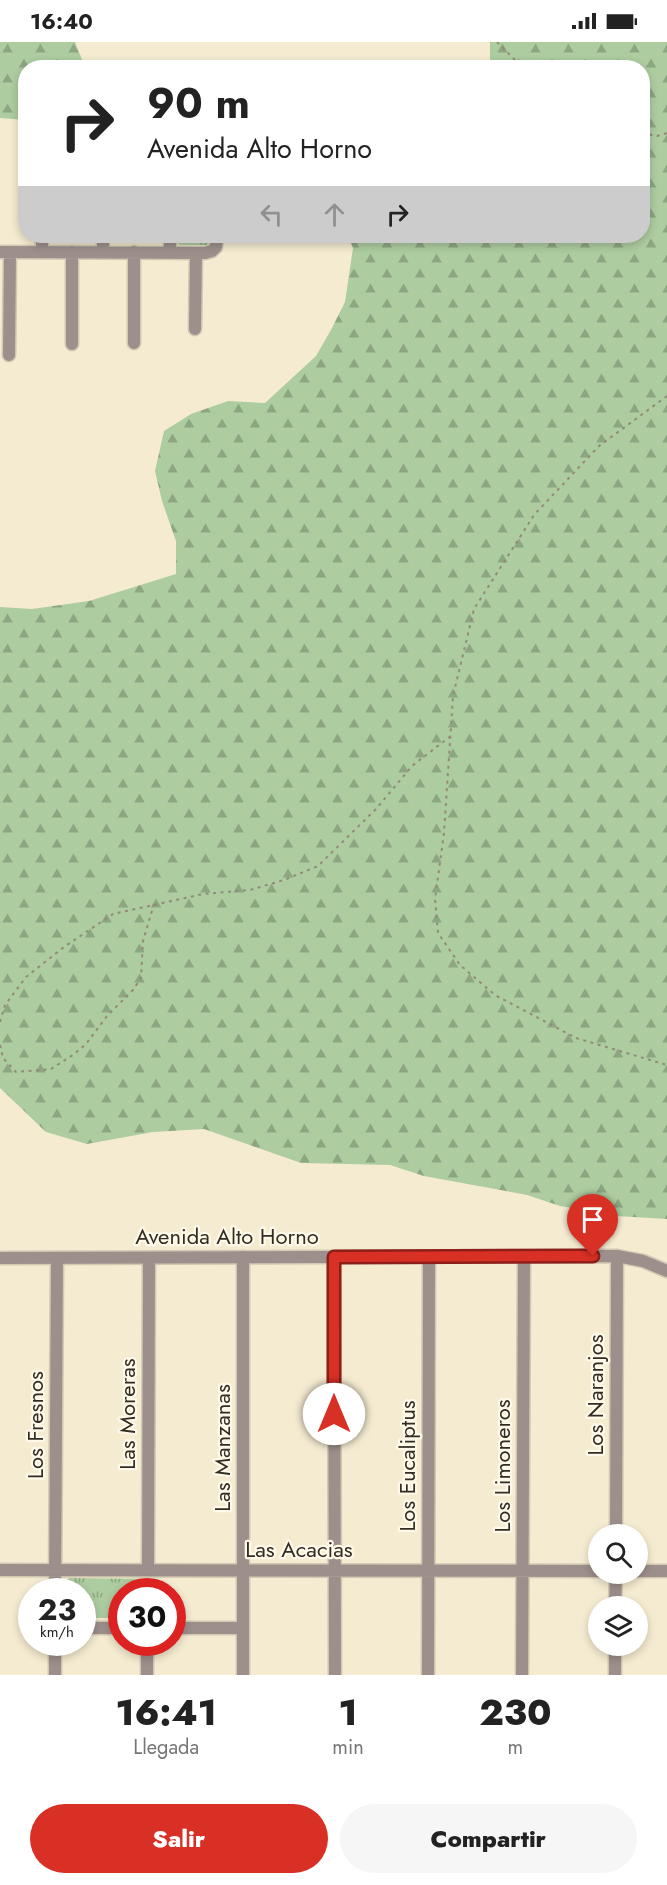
<!DOCTYPE html>
<html lang="es">
<head>
<meta charset="utf-8">
<style>
	:root { --surface:#fff; --page:#f6f6f6; --text:#222; --muted:#767676; --accent:#d93025 }
	body { margin:0; font-family:Jost,sans-serif; background:var(--page); color:var(--text); height:100vh; display:flex; flex-direction:column; font-size:22px; white-space:nowrap }
	* { box-sizing:border-box; margin:0 }
	p { font-size:20px; color:var(--muted) }
	.icon { flex:none; width:33px; height:33px; fill:none; stroke:currentColor; stroke-width:2; stroke-linecap:round; stroke-linejoin:round }
	.map { position:relative; height:1633px; overflow:hidden }
	.sheet { display:flex; flex-direction:column; background:var(--surface); flex:1 }
	.sheet>* { flex:none }
	.top-card { position:absolute; left:18px; top:18px; width:632px; height:183px; border-radius:24px; box-shadow:0 3px 9px #0003; background:#fff; color:var(--text); overflow:hidden }
	.tools { position:absolute; left:588px; top:1482px; display:grid; gap:12px }
	.tools a { display:grid; place-items:center; width:60px; height:60px; border-radius:50%; background:var(--surface); box-shadow:0 3px 9px #0003; font-size:30px }
	.speed { position:absolute; left:18px; top:1536px; display:flex; gap:12px; font-size:30px; font-weight:700; text-align:center }
	.speed>* { display:grid; place-content:center; width:78px; height:78px; border-radius:50%; background:var(--surface); box-shadow:0 3px 9px #0003; line-height:1 }
	.speed small { font-size:15px; font-weight:400 }
	.speed .limit { border:9px solid #d22; background:#fff; color:#111 }
	.pin { position:absolute; display:grid; place-items:center; width:51px; height:51px; color:#fff; margin:-62px -26px; border-radius:50% 50% 50% 0; rotate:-45deg; box-shadow:0 0 6px #0007 }
	.pin .icon { rotate:45deg }
	.me { position:absolute; width:66px; margin:-33px; rotate:0deg; stroke-linejoin:round; filter:drop-shadow(0 0 4px #0008) }
	.turn { display:flex; align-items:center; gap:21px; height:126px; padding:0 30px; font-size:27px }
	.turn .icon { width:78px; height:78px; stroke-width:2.5 }
	.turn b { display:block; font-size:42px; line-height:51px }
	.lanes { display:flex; align-items:center; height:57px; padding:0 30px; background:#0003; justify-content:center; gap:30px; direction:ltr }
	.lanes .off { opacity:.35 }
	.eta { display:flex; justify-content:space-evenly; align-items:center; height:102px; text-align:center }
	.eta b { font-size:36px; font-weight:800; line-height:42px }
	.primary-button { display:flex; gap:12px; margin-top:auto; padding:12px 30px }
	.primary-button a { flex:1; height:69px; border-radius:36px; background:var(--accent); color:#fff; font-size:24px; font-weight:800; line-height:69px; text-align:center }
	.primary-button a+a { background:var(--page); color:var(--text) }
	.status { display:flex; justify-content:space-between; align-items:center; height:42px; padding:0 30px; background:var(--surface); direction:ltr }
	.status svg { height:16px; fill:currentColor }
	.map>svg:first-child { display:block }
	.grass { fill:url(#grass-tufts) }
	.forest { fill:url(#forest-firs) }
	.lines { fill:none; stroke-linecap:round; stroke-linejoin:round }
	.minor-casing { stroke:#d2c9b2; stroke-width:15 }
	.tertiary-casing { stroke:#d2c9b2; stroke-width:15 }
	.path { stroke:#928b7a; stroke-width:2; stroke-dasharray:3 4.5; stroke-linecap:butt }
	.minor { stroke:#9d908c; stroke-width:12 }
	.tertiary { stroke:#9d908c; stroke-width:12 }
	.route-casing { stroke:#8d1f18; stroke-width:15 }
	.route { stroke:#d93025; stroke-width:10 }
	.labels { text-anchor:middle; stroke-width:4.5; stroke-linejoin:round; paint-order:stroke }
	.street-label { font-size:22px; fill:#312d23; stroke:#fff9e9 }
</style>
</head>
<body>
<div class="status"><b>16:40</b><svg viewBox="0 0 49 12"><path d="M0 12V9h3v3zM5 12V6h3v6zM10 12V3h3v9zM15 12V0h3v12zM26 1h20v11H26zM47 4h2v5h-2z"/></svg></div>
<div class="map">
<svg width="667" height="1633" viewBox="0 0 667 1633">
	<defs>
		<pattern id="grass-tufts" width="24" height="20" patternUnits="userSpaceOnUse" patternTransform="scale(1.5)"><rect width="24" height="20" fill="#adcca0"/><path d="M3 7l-1-3M5 7V3M7 7l1-3M15 17l-1-3M17 17v-4M19 17l1-3" fill="none" stroke="#8da682"/></pattern>
		<pattern id="forest-firs" width="22" height="20" patternUnits="userSpaceOnUse" patternTransform="scale(1.5)"><rect width="22" height="20" fill="#adcca0"/><path d="M5 1l3.5 6h-7zM16 11l3.5 6h-7z" fill="#8da682"/></pattern>
	</defs>
	<rect width="100%" height="100%" fill="#f5ebd1"/>
	<!-- grass -->
	<path class="grass" d="M179,194H208L212,198L207,203H180L176,200L175,197Z
		M69,1536L159,1537V1549L122,1550L121,1576H83L82,1550L65,1549V1542Z"/>
	<!-- forest -->
	<path class="forest" d="M0,0H75L85,25L26,26L25,78L0,76Z
		M490,0H667V1177L616,1174L560,1164L527,1153L424,1134L390,1123L301,1121L204,1087L153,1090L87,1102L46,1090L0,1046V565L32,567L89,559L176,532V499L162,459L155,429L164,389L191,372L228,359L265,361L316,314L332,286L345,260L353,206L348,194H642V26L490,25Z"/>
	<g class="lines">
		<!-- minor casing -->
		<g class="minor-casing">
			<path id="minor" d="M0,210L205,211L212,209L216,205L217,194
				M42,210V194
				M72,210V302
				M103,210V194
				M134,210V301
				M169,211L171,194
				M195,287L196,211
				M9,313L10,210
				M334,1215L335,1633
				M616,1492L617,1214
				M0,1528L598,1529
				M148,1528L149,1216
				M638,1529H667
				M55,1550L57,1216
				M615,1564L616,1532
				M82,1586H122
				M172,1586H237L241,1588
				M55,1600V1633
				M147,1633V1600
				M243,1633V1215
				M428,1633L429,1215
				M522,1633L524,1215
				M615,1633V1604"/>
		</g>
		<!-- tertiary casing -->
		<g class="tertiary-casing">
			<path id="tertiary" d="M0,1216L617,1214L643,1219L667,1229"/>
		</g>
		<!-- path -->
		<path class="path" d="M497,0L523,26
			M642,91L657,94L667,91
			M667,354L599,404L534,473L474,567L453,654L444,791L435,857L438,891L460,923L495,953L576,996L667,1023
			M0,980L5,963L26,935L64,905L113,872L203,852L250,848L284,838L318,824L376,767L412,724L452,693
			M0,1003L3,1016L16,1030L51,1027L73,1013L86,1002L107,974L133,948L141,936L143,899L154,862"/>
		<!-- minor -->
		<use href="#minor" class="minor"/>
		<!-- tertiary -->
		<use href="#tertiary" class="tertiary"/>
	</g>
	<g class="lines">
		<!-- route casing -->
		<g class="route-casing">
			<path id="route" d="M334,1372V1215L593,1214"/>
		</g>
		<!-- route -->
		<use href="#route" class="route"/>
	</g>
	<g class="labels">
		<!-- street labels -->
		<g class="street-label">
			<text x="227" y="1202">Avenida Alto Horno</text>
			<text transform="translate(595 1353) rotate(-90)" y="8">Los Naranjos</text>
			<text transform="translate(127 1372) rotate(-90)" y="8">Las Moreras</text>
			<text transform="translate(35 1383) rotate(-90)" y="8">Los Fresnos</text>
			<text transform="translate(222 1406) rotate(-90)" y="8">Las Manzanas</text>
			<text transform="translate(407 1424) rotate(-90)" y="8">Los Eucaliptus</text>
			<text transform="translate(502 1424) rotate(-90)" y="8">Los Limoneros</text>
			<text x="299" y="1515">Las Acacias</text>
		</g>
	</g>
</svg>
<div class="tools">
<a><svg class="icon" aria-label="search" viewBox="0 0 24 24"><circle cx="10" cy="10" r="6"/><path d="M15 15l6 6"/></svg></a>
<a><svg class="icon" aria-label="layers" viewBox="0 0 24 24"><path d="M12 4l9 5-9 5-9-5zM3 14l9 5 9-5"/></svg></a>
</div>
<div class="speed"><div>23<small>km/h</small></div><div class="limit">30</div></div>
<div class="pin" style="left:593px;top:1214px;background:#d93025"><svg class="icon" aria-label="arrive" viewBox="0 0 24 24"><path d="M6 21V4h12l-3 4 3 4H6"/></svg></div>
<svg class="me" style="left:334px;top:1372px" viewBox="-20 -20 40 40"><circle r="19" fill="#fff"/><path d="M0-13L10 11 0 6-10 11z" fill="#d93025"/></svg>
<div class="top-card">
<div class="turn"><svg class="icon" aria-label="right" viewBox="0 0 24 24"><path d="M7 20v-9h11M14 6l5 5-5 5"/></svg><div><b>90 m</b>Avenida Alto Horno</div></div>
<div class="lanes"><svg class="icon off" aria-label="left" viewBox="0 0 24 24"><path d="M17 20v-9H6M10 6l-5 5 5 5"/></svg><svg class="icon off" aria-label="ahead" viewBox="0 0 24 24"><path d="M12 20V5M6 11l6-6 6 6"/></svg><svg class="icon" aria-label="right" viewBox="0 0 24 24"><path d="M7 20v-9h11M14 6l5 5-5 5"/></svg></div>
</div>
</div>
<section class="sheet">
<div class="eta">
<div><b>16:41</b><p>Llegada</p></div>
<div><b>1</b><p>min</p></div>
<div><b>230</b><p>m</p></div>
</div>
<div class="primary-button"><a>Salir</a><a>Compartir</a></div>
</section>
</body>
</html>
